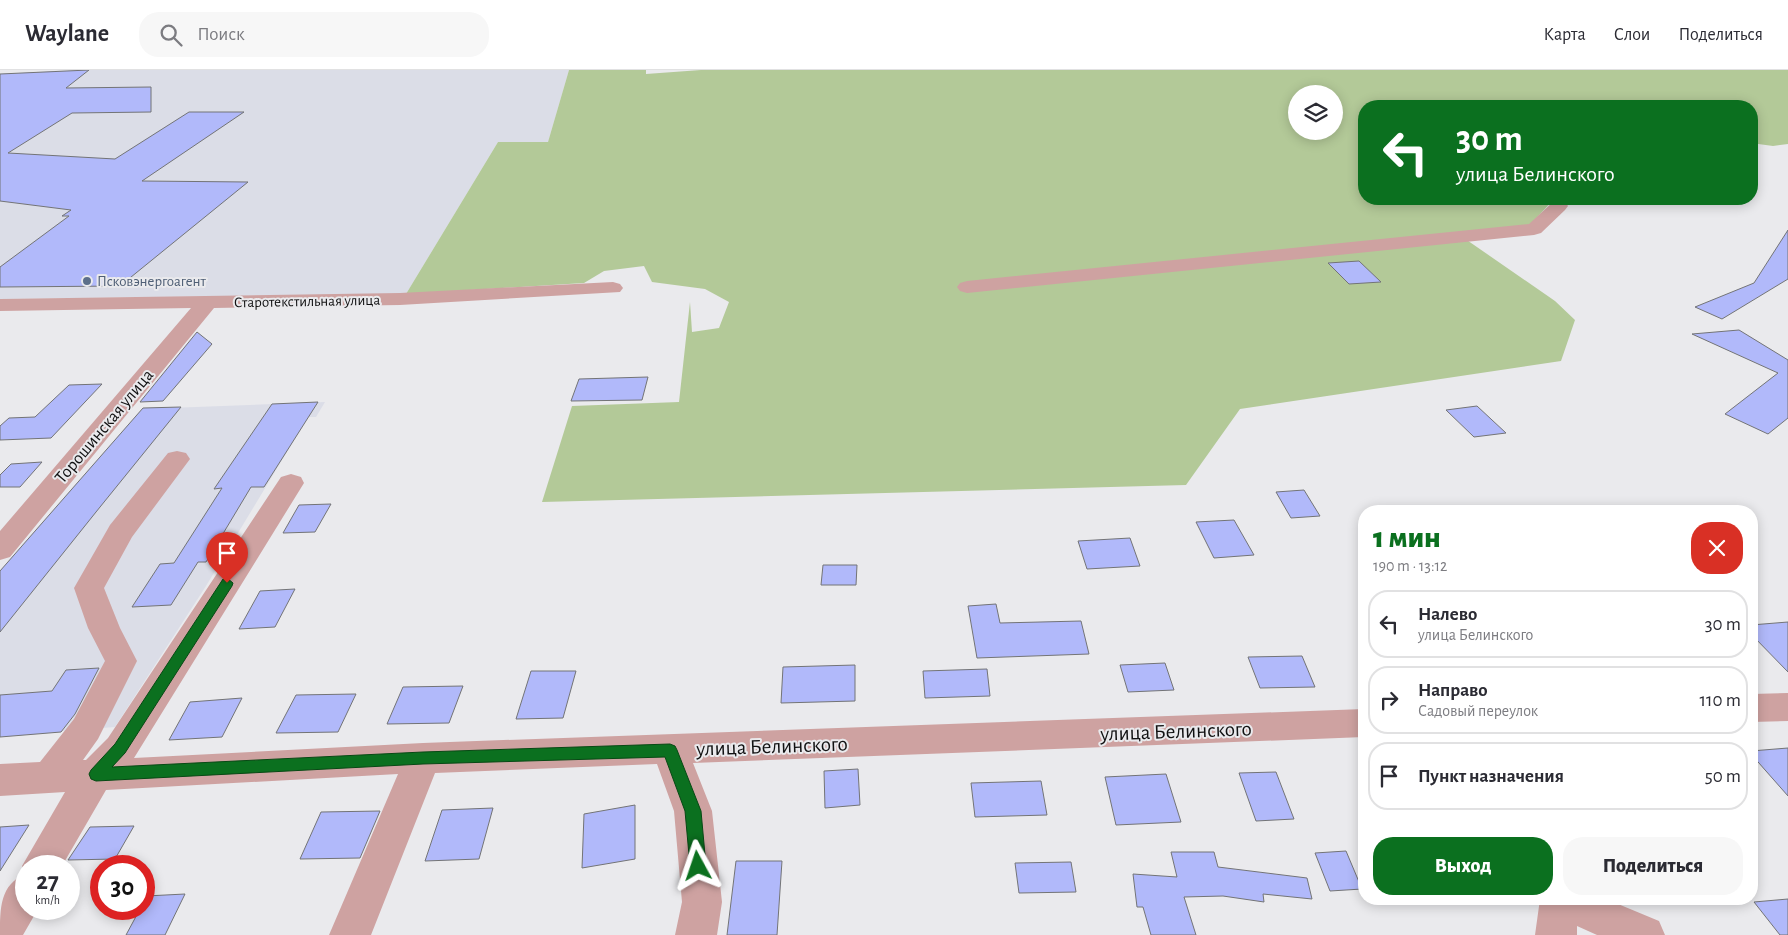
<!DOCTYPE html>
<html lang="ru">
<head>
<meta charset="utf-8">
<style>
	:root { --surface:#fff; --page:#f7f7f7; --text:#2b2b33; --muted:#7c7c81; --line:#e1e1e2; --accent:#0b701f }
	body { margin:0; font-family:"Alegreya Sans",sans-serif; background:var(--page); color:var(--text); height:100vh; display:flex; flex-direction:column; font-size:19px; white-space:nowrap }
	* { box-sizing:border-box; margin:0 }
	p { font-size:16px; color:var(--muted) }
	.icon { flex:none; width:28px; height:28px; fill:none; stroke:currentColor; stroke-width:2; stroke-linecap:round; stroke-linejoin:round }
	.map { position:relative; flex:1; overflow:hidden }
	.details { position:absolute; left:1358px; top:435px; width:400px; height:400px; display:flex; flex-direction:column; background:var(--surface); border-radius:20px; box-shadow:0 2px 12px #0003 }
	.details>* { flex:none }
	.banner { position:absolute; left:1358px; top:30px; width:400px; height:105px; border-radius:20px; box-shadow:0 2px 12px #0003; background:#0b701f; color:#fff; overflow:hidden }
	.tools { position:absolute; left:1288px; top:15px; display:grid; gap:10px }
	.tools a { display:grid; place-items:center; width:55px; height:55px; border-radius:50%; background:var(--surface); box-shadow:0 2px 12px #0003; font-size:25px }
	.speed { position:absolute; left:15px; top:785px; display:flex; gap:10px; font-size:25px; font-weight:700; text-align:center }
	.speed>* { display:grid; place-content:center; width:65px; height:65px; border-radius:50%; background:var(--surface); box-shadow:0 2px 12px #0003; line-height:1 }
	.speed small { font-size:12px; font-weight:400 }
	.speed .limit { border:8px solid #d22; background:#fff; color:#111 }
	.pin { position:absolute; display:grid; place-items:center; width:42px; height:42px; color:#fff; margin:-51px -21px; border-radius:50% 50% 50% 0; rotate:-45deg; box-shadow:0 0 5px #0007 }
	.pin .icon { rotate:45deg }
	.me { position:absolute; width:55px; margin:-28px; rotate:355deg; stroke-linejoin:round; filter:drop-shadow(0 0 4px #0008) }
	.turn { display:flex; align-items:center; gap:18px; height:105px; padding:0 15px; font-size:22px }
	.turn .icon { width:65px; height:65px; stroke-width:2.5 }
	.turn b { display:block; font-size:35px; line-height:42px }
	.round { display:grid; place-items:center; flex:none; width:52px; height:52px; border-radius:20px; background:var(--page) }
	.overview { display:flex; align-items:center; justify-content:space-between; height:85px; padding:0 15px }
	h1 { font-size:30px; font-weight:800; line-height:38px; color:var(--accent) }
	.cta { display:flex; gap:10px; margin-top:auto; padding:10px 15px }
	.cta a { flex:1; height:58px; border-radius:20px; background:var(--accent); color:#fff; font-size:20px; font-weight:800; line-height:58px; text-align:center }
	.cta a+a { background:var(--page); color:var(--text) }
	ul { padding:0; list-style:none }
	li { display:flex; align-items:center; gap:15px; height:68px; margin:0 10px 8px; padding:0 5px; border:2px solid var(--line); border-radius:20px }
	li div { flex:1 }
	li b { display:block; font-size:19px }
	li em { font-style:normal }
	header { display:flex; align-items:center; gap:30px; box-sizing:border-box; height:70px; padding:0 25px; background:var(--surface); border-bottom:1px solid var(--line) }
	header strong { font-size:24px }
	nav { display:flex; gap:28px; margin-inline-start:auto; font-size:18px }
	.search { width:350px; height:45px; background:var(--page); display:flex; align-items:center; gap:12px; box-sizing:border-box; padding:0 18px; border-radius:20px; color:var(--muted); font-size:19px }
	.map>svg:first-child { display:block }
	.built { fill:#dbdde7 }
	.green { fill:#b3c998; fill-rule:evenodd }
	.building { fill:#b1b9fa; stroke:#737476 }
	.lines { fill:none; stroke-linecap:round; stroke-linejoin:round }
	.minor { fill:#cea2a1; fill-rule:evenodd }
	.route { fill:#0b701f; stroke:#074914 }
	.service-dot { fill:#5c6f8a; stroke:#eaeaed; stroke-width:2 }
	.labels { text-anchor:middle; stroke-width:4; stroke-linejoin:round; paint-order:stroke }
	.far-service-label { font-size:15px; fill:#4e5e75; stroke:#eaeaed; text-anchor:start }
	.far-street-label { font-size:15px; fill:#111112; stroke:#eaeaed }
	.street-label { font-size:18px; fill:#111112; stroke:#eaeaed }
	.near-street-label { font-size:21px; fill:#111112; stroke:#eaeaed }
</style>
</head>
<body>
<header>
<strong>Waylane</strong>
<div class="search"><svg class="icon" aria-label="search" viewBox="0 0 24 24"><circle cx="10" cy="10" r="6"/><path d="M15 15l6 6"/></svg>Поиск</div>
<nav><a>Карта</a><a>Слои</a><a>Поделиться</a></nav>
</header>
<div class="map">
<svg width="1788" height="865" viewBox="0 0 1788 865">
	<rect width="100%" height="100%" fill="#eaeaed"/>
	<!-- built -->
	<path class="built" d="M72,0H569L548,72H498L406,224L0,229V4Z
		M325,332L316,347H308L206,516L115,657L0,666V501L142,339Z"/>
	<!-- green -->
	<path class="green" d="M569,0H646V4L701,0H1788V74L1773,76L1751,73V36H1364V129H1554L1530,155L1461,166L1555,231L1575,250L1561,291L1240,339L1186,415L542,432L572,336L679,332L690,232L692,262L719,258L729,232L705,219L652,212L644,196L604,201L584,213L406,224L498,72H548ZM1296,24H1334V61H1296Z"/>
	<!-- building -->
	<path class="building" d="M89,0L66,18L151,17V42L72,43L8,83L115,89L189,42H244L142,111L248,112L120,216L0,217V197L69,146H62L71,140L0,131V4Z
		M1788,160V209L1722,249L1695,237L1754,213Z
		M1359,191L1381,212L1349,214L1328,193Z
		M1739,260L1788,290V348L1768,364L1725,344L1778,303L1692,264Z
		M197,262L212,274L163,331L140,332Z
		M648,307L642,330L571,331L579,309Z
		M102,314L51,368L0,370V356L9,348L35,347L69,315Z
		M318,332L264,417H251L206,492H198L171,535L132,537L160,494L174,493L222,418L214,419L272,334Z
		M1477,336L1506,363L1474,367L1446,340Z
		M181,337L96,442L0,562V501L143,338Z
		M42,392L20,417H0V405L11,394Z
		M1304,420L1320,446L1291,448L1276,422Z
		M331,434L315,462L283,463L299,435Z
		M1234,450L1254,485L1214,488L1196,452Z
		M1130,468L1140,496L1087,499L1078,471Z
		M823,495H857L856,515H821Z
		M295,519L275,557L239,559L260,521Z
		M996,534L1000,553L1081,551L1089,584L977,588L968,536Z
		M1788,552V602L1751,564V555Z
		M1302,586L1315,617L1260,618L1248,587Z
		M1165,593L1174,620L1128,622L1120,595Z
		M855,595V631L781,633L783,597Z
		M99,598L75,644L61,662L0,667V625L52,621L66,600Z
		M987,599L990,626L925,628L923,601Z
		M531,601H576L563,648L516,649Z
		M463,616L449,653L387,654L403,617Z
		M356,624L338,662L276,663L296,625Z
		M242,628L222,667L169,670L190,632Z
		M1788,678V726L1751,684V681Z
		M858,699L860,735L825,738L824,701Z
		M1276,702L1294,749L1256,751L1239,703Z
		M1166,704L1181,752L1116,755L1105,707Z
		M1041,711L1047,745L975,747L971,713Z
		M635,735V789L582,798L584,744Z
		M493,738L479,789L425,791L442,740Z
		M380,741L360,788L300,789L321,742Z
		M29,755L0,801V757Z
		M134,756L115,789L68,790L90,757Z
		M1346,781L1362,819L1330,821L1315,783Z
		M1171,782H1214L1218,797L1307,808L1312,829L1263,824L1264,832L1223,826L1184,827L1196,865H1151L1143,837H1137L1133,804L1177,807Z
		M736,791H782L777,865H727Z
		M1071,792L1076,822L1019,823L1015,793Z
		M185,824L165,865H126L140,839H144L146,826Z
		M1788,829V865H1780L1754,832Z"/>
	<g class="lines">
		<!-- minor -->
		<path class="minor" d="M1559,131L1565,132L1568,136L1565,140L1541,163L1534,165L967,223L960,221L957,217L960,213L967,211L1529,154L1553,132Z
			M613,212L620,214L623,218L620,222L400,235L214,238L10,487L0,490V461L191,238L0,241V229L400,223Z
			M177,381L186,383L190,389L132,467L104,518L120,558L137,591L98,669L83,690H86L108,668L281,407L291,404L301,407L304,413L134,688L423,673L1364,639V667L693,693L712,741L722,832L717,865H675L682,832L674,741L657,694L435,703L371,865H329L398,704L106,720L62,796H26V839H38L23,865H0C0,838 0,815 25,804L22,796L65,722L0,726V694L40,692L74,649L105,591L88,558L74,518L110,455L168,383Z
			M1788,623V651L1751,652V624Z
			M1540,829H1606L1659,851L1665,865H1597L1577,856V865H1535Z"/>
	</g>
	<!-- route -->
	<path class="route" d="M227,508L233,513L232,516L125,683L112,697L423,682L670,674L675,676L677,680L701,741L706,796L704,801L698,803L692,801L690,796L685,741L665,687L423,694L96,711L91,709L89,704L91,700L115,674L223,509Z"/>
	<!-- markers -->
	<circle class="service-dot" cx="87" cy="211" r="5"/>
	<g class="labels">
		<!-- far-service labels -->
		<g class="far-service-label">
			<text x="97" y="216">Псковэнергоагент</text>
		</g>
		<!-- far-street labels -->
		<g class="far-street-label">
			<text transform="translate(307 231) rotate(-1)" y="5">Старотекстильная улица</text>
		</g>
		<!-- street labels -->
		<g class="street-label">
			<text transform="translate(104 356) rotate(-50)" y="6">Торошинская улица</text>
		</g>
		<!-- near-street labels -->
		<g class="near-street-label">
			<text transform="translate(1176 661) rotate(-2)" y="7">улица Белинского</text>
			<text transform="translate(772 676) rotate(-2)" y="7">улица Белинского</text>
		</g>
	</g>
</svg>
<div class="tools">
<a><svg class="icon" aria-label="layers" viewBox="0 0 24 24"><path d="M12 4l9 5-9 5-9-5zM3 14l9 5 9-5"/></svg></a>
</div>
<div class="speed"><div>27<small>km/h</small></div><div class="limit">30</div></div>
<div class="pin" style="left:227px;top:513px;background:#d93025"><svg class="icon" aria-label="arrive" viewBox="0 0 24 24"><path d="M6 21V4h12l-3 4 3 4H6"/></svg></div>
<svg class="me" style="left:698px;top:796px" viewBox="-20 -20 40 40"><path d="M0-17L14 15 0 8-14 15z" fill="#0b701f" stroke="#fff" stroke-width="4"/></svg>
<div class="banner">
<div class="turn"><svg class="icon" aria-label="left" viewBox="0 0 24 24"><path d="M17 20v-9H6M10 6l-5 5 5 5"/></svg><div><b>30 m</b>улица Белинского</div></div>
</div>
<section class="details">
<div class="overview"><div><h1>1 мин</h1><p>190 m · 13:12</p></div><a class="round" style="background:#d93025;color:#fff"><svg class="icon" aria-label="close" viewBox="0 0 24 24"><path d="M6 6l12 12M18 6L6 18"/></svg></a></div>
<ul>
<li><svg class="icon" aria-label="left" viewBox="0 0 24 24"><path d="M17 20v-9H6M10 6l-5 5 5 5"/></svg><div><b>Налево</b><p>улица Белинского</p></div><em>30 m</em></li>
<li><svg class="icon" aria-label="right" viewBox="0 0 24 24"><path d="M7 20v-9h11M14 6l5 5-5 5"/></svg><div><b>Направо</b><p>Садовый переулок</p></div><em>110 m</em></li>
<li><svg class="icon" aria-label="arrive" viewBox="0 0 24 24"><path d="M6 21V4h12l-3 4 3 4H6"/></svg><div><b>Пункт назначения</b></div><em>50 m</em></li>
</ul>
<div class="cta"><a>Выход</a><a>Поделиться</a></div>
</section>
</div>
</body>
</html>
